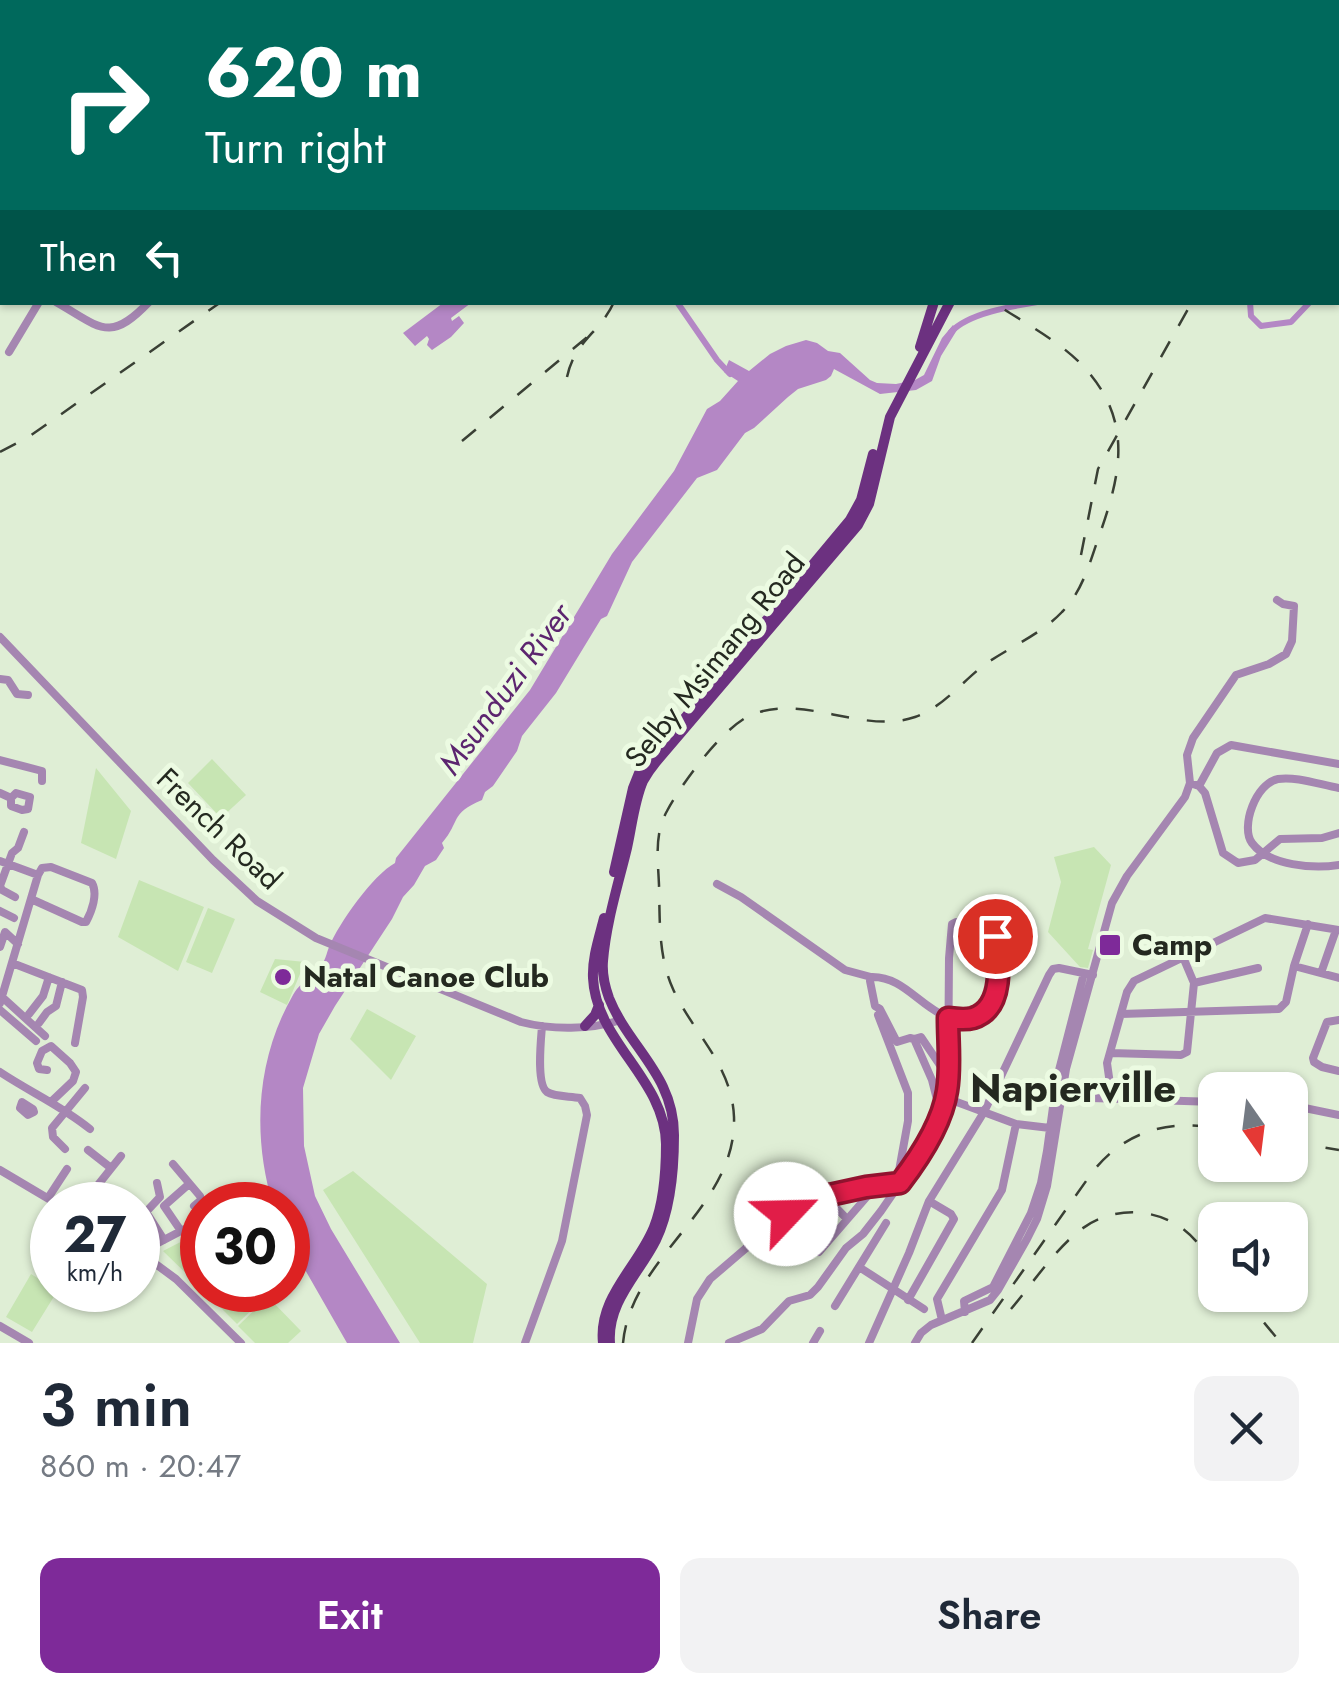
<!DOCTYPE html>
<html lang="en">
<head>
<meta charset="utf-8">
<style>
	:root { --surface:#fff; --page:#f2f2f3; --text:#1f2937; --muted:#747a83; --accent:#7e2a99 }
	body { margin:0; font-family:Jost,sans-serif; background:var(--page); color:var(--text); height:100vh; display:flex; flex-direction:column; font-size:38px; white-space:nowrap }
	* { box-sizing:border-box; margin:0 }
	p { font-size:32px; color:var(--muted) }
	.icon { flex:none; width:55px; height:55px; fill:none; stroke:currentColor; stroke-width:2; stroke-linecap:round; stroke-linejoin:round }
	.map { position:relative; height:1343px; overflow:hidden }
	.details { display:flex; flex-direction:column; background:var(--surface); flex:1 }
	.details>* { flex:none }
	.guide { position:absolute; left:0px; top:0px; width:1340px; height:305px; box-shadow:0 2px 8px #0004; background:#00695c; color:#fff; overflow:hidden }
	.needle { width:65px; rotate:166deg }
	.fabs { position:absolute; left:1198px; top:1072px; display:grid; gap:20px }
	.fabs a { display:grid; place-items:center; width:110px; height:110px; border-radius:20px; background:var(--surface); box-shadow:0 2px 8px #0004; font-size:50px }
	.speed { position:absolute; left:30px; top:1182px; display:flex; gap:20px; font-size:50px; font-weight:700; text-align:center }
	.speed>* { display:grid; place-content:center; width:130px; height:130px; border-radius:50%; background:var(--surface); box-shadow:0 2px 8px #0004; line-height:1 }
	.speed small { font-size:25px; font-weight:400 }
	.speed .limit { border:15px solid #d22; background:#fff; color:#111 }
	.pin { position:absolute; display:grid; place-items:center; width:85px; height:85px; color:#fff; margin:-42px; border:5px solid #fff; border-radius:50%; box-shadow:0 2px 10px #0007 }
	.me { position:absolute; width:110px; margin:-55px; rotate:66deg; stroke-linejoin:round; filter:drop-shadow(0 0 8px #0008) }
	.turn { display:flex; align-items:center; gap:35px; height:210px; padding:0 40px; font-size:45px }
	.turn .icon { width:130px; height:130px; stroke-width:2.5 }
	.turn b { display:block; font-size:70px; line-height:85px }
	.then { display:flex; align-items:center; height:95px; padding:0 40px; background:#0003; gap:20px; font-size:38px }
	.round { display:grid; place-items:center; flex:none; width:105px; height:105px; border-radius:20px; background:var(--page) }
	.overview { display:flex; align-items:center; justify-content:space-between; height:170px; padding:0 40px }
	h1 { font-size:60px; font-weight:600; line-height:75px }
	.cta { display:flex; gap:20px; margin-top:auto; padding:20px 40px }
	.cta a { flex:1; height:115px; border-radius:20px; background:var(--accent); color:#fff; font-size:40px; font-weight:600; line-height:115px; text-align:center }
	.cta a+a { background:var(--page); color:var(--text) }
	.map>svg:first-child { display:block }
	.green { fill:#c7e5b3 }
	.water { fill:#b487c5 }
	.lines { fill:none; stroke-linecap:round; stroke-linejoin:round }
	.river { stroke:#b487c5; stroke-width:6 }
	.minor { stroke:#a586b1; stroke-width:8 }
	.major { stroke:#6c3180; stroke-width:10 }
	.rail { stroke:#3a4035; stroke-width:2.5; stroke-dasharray:18 18; stroke-linecap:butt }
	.route-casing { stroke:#92132f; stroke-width:25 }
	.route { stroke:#e11d48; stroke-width:18 }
	.poi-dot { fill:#7e2a99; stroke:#ecfbe2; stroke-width:4 }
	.labels { text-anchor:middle; stroke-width:10; stroke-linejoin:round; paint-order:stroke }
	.street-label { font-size:30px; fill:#242920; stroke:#ecfbe2 }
	.poi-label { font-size:30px; font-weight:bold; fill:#242920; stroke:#ecfbe2; text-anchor:start }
	.water-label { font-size:32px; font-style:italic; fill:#5c256f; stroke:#ecfbe2 }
	.district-label { font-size:40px; font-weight:bold; fill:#242920; stroke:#ecfbe2 }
</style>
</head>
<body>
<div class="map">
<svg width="1339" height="1343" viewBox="0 0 1339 1343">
	<rect width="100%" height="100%" fill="#dfeed5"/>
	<!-- green -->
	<path class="green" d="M212,759L246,795L221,818L188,783Z
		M96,768L131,811L116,859L81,843Z
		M1094,847L1111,865L1088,949L1093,950L1088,968L1080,967L1048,932L1061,882L1054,857Z
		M139,880L204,907L178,971L118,937Z
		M208,908L235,919L212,973L186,962Z
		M275,959L305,962L287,1005L260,992Z
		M367,1009L416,1036L391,1080L350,1039Z
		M353,1171L487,1284L473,1343H420L323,1190Z
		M202,1231V1289L163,1251Z
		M31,1274L52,1287V1290H58L32,1332L6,1317Z
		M207,1290H264L267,1295L237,1324L205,1292Z
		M268,1297L301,1331L288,1343H255L238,1326Z"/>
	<!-- water -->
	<path class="water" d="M443,303H471L451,318L452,321L459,316L464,323L451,337L432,350L427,345L429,339L427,336L415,346L403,333Z
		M953,325L957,330L941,356L932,381L916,390L880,394L834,369L831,376L826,380L798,389L788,397L754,428L745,433L717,470L697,478L632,562L607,616L601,619L556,693L522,736L517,751L493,786L485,792L482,800C449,814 461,821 442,843L444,848L436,860L425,866L414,885L403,897L392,919L335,1006L319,1034L303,1088L304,1146L315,1196L331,1229L400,1343H347L288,1240V1205H273C252,1136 256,1059 293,995C302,979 317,976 324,961C326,957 327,952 329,947C339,923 373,875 395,863L396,858L530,690L612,554L674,471L707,409L720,401L738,381L724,372L729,360L749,371L770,354L786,346L806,340L817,343L828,351L840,353L870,380L877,383L896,384L915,380L924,375L942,338Z"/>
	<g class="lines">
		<!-- river -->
		<path class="river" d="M532,0L533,2
			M1338,275L1339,274
			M677,302L717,360L730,374
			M1250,302L1251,316L1261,326L1291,322L1310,302
			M951,332C968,313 1013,306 1038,302"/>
		<!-- minor -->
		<path class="minor" d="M252,0V2
			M0,139L2,134
			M0,182L2,178
			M0,269L2,270
			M56,302C100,327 109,344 149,302
			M9,352L39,302
			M0,637L213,860L257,901L316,938L521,1022C552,1030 590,1030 621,1020
			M0,679L8,680L17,694L28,695
			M0,760L42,771V781
			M1190,783L1199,786L1205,793L1223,853L1238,863L1255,860L1280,839L1322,838L1339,833
			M1199,786L1217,753L1231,745L1339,764
			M1339,788C1321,785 1296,776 1278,779C1256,783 1240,827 1252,843C1269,866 1314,869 1339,865
			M0,793L11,798V806L22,810L28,809L30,797L16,793L11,798
			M0,861L38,875L0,1003
			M717,884L741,897L845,970L871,977
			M15,897L2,890L0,886L12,853L18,848L24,832
			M31,899L82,922H86C92,911 98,894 92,883L51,867L42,868L38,875
			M0,911L14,918
			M0,947L5,932L18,944
			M12,963L82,990L83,997L75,1043
			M1294,966L1339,978
			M1321,973L1336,930
			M1194,983L1258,968
			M2,997L45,1036
			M0,1010L36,1041
			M29,1014L43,996L49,977
			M1121,1014L1279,1009L1286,1002L1294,966L1308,924
			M878,1015L908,1093V1121L897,1182L900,1183
			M1339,1020L1327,1022L1313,1058L1314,1062L1322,1067L1339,1071
			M39,1023L47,1012L56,1006L62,982
			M914,1039L921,1037L948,1077
			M1110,1053L1181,1055L1187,1052L1194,983L1183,957
			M47,1070L39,1069L37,1063L42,1051L51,1046L70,1063L76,1072L73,1081L52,1101
			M0,1072C30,1092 62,1106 90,1129
			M1061,1097L1215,1102
			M946,1098L1016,1124L1050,1128
			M1112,1098L1107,1063L1127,992L1134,981L1265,918L1339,930
			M22,1102L33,1109L34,1112L28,1115L20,1108Z
			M1290,1105L1339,1115
			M65,1149L53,1137L52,1128L85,1088
			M88,1150L111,1168
			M173,1164L200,1196L201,1200L194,1206
			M0,1170L59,1205
			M157,1183L160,1197L146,1212L164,1240
			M48,1198L67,1169
			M82,1205L121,1156
			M846,1218L824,1195L897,1182
			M181,1231L164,1206L189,1184
			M138,1251L176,1279L241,1343
			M819,1252L877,1185
			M143,1255L158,1243L202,1220
			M859,1267L924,1309
			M908,1300L954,1219L951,1214L929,1201
			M835,1306L886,1223
			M965,1312L964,1301L993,1287L1031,1213L1041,1183L1047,1151L1057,1078L1084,973
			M942,1320L937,1299L1002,1190L1016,1124
			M0,1326L29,1343
			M525,1343L562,1241L587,1115L585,1106L580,1098C570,1096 555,1097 547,1092C536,1084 541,1040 542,1026
			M688,1343L697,1299L710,1279L786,1214L803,1202L824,1195
			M729,1343L762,1329L789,1301L810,1295L818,1287L846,1248L863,1234L881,1211L914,1163L935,1128L941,1115L948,1086L949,958L952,924L956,922L991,932L995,936L997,991C989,1012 968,1026 947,1017C919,1006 903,976 871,977L870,981L875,1006L880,1009L897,1042L910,1038L914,1039L932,1080L941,1115
			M813,1343L820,1331
			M869,1343L909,1253L929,1201L984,1112L1049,975L1053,969L1059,968L1093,975
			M915,1343L921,1333L931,1325L990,1300L998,1290L1027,1239L1037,1219L1047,1186L1066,1069L1112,903L1127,876L1185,797L1190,783L1187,755L1193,738L1236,675L1269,664L1286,654L1292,641L1294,606L1283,604L1277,600"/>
		<!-- major -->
		<path class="major" d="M1101,2L1102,0
			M1111,2L1112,0
			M920,347L934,302
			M614,872L633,788L639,773L850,520L861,500L873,454
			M585,1026L595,1015L599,1005
			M603,1343C598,1297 638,1267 654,1227C664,1202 666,1170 666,1144C665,1079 596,1042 593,978C592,958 599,938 604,918
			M610,1343C607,1302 639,1274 656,1240C671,1209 674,1169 674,1135C674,1075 629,1048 609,998C605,987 602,973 603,961C606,923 618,885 627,848C632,826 634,802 643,781C647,774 651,768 656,762L858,525L869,504L890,417L950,302"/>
		<!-- rail -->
		<path class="rail" d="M420,0L421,2
			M442,0L443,2
			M1338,149H1339
			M567,377C575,340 600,333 614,302
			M462,441L591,334
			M0,452L30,436L221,302
			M1081,555L1098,469L1192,302
			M1290,1142L1339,1150
			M1241,1295L1281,1343
			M1011,1309C1032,1284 1054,1251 1079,1231C1109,1207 1152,1206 1183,1229C1195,1238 1205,1252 1215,1264
			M623,1343C631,1256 737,1208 734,1117C732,1065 693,1033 673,989C658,956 660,920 659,885C658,860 654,834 667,811C682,783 723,727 751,715C804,693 863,735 915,717C944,707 963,680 987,663C1012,646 1041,634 1062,612C1080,594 1088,569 1096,545C1117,485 1136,430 1090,374C1065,343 1025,324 993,302
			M972,1343L1091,1174C1122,1133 1166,1119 1215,1128"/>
	</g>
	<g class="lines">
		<!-- route casing -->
		<g class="route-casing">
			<path id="route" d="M786,1214L811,1199L866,1187L900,1183C920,1157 942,1124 947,1091C951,1068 948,1042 948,1018C956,1019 966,1020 973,1018C1005,1008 999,961 995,936"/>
		</g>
		<!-- route -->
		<use href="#route" class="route"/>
	</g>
	<!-- markers -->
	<g class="poi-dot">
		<rect x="1098" y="933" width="24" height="24" rx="5"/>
		<circle cx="283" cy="977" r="10"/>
	</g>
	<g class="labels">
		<!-- street labels -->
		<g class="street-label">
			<text transform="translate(715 660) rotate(-51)" y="10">Selby Msimang Road</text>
			<text transform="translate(219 829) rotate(44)" y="10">French Road</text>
		</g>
		<!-- poi labels -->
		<g class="poi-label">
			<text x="1132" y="955">Camp</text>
			<text x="303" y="987">Natal Canoe Club</text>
		</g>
		<!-- water labels -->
		<g class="water-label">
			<text transform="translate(505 689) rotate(-54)" y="11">Msunduzi River</text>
		</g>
		<!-- district labels -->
		<g class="district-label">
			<text x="1073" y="1102">Napierville</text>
		</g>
	</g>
</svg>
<div class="fabs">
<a><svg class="needle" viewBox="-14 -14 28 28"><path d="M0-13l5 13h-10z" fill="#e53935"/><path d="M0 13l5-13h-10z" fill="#747a83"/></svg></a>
<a><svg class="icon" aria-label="sound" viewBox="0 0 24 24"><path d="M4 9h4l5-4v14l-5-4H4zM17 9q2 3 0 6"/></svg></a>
</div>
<div class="speed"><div>27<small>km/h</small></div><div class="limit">30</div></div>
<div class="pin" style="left:995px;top:936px;background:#d93025"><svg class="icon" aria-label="arrive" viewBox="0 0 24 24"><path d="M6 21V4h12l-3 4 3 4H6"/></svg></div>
<svg class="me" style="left:786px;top:1214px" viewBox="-20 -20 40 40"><circle r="19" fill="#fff"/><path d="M0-13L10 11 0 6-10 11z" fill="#e11d48"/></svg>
<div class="guide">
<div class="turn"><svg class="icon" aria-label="right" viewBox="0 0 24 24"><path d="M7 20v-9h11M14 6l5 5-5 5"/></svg><div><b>620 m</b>Turn right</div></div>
<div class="then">Then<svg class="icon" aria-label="left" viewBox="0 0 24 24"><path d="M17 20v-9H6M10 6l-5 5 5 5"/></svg></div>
</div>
</div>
<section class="details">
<div class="overview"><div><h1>3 min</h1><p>860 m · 20:47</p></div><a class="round"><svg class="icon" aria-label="close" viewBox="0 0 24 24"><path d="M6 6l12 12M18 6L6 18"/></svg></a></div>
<div class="cta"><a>Exit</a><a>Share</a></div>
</section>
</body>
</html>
